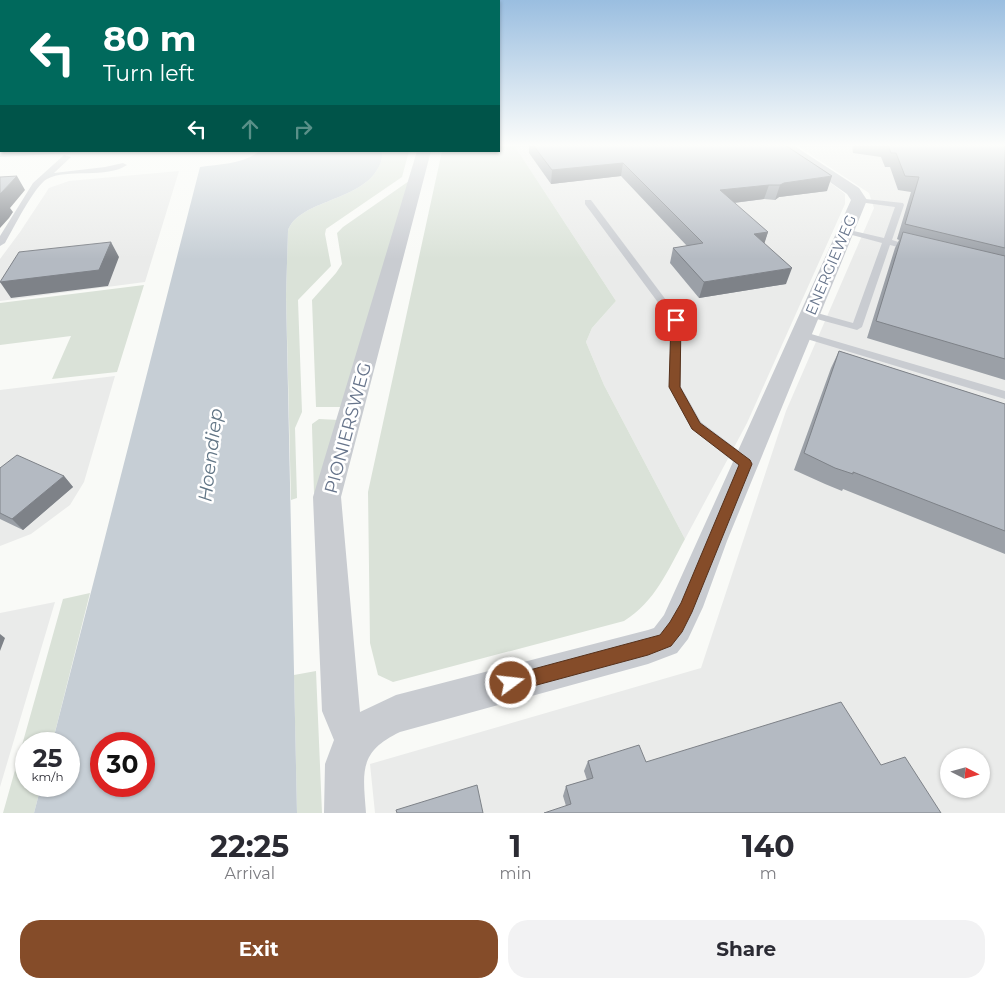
<!DOCTYPE html>
<html lang="en">
<head>
<meta charset="utf-8">
<style>
	:root { --surface:#fff; --page:#f2f2f3; --text:#2b2b33; --muted:#7c7c81; --accent:#854c29 }
	body { margin:0; font-family:Montserrat,sans-serif; background:var(--page); color:var(--text); height:100vh; display:flex; flex-direction:column; font-size:19px; white-space:nowrap }
	* { box-sizing:border-box; margin:0 }
	p { font-size:16px; color:var(--muted) }
	.icon { flex:none; width:28px; height:28px; fill:none; stroke:currentColor; stroke-width:2; stroke-linecap:round; stroke-linejoin:round }
	.map { position:relative; height:813px; overflow:hidden }
	.panel { display:flex; flex-direction:column; background:var(--surface); flex:1 }
	.panel>* { flex:none }
	.guide { position:absolute; left:0px; top:0px; width:500px; height:152px; box-shadow:0 1px 4px #0004; background:#00695c; color:#fff; overflow:hidden }
	.needle { width:32px; rotate:96deg }
	.tools { position:absolute; left:940px; top:748px; display:grid; gap:10px }
	.tools a { display:grid; place-items:center; width:50px; height:50px; border-radius:50%; background:var(--surface); box-shadow:0 1px 4px #0004; font-size:25px }
	.speed { position:absolute; left:15px; top:732px; display:flex; gap:10px; font-size:25px; font-weight:700; text-align:center }
	.speed>* { display:grid; place-content:center; width:65px; height:65px; border-radius:50%; background:var(--surface); box-shadow:0 1px 4px #0004; line-height:1 }
	.speed small { font-size:12px; font-weight:400 }
	.speed .limit { border:8px solid #d22; background:#fff; color:#111 }
	.pin { position:absolute; display:grid; place-items:center; width:42px; height:42px; color:#fff; margin:-21px; border-radius:10px; box-shadow:0 2px 8px #0006 }
	.me { position:absolute; width:55px; margin:-28px; rotate:75deg; stroke-linejoin:round; filter:drop-shadow(0 0 4px #0008) }
	.turn { display:flex; align-items:center; gap:18px; height:105px; padding:0 20px; font-size:22px }
	.turn .icon { width:65px; height:65px; stroke-width:2.5 }
	.turn b { display:block; font-size:35px; line-height:42px }
	.lanes { display:flex; align-items:center; height:48px; padding:0 20px; background:#0003; justify-content:center; gap:25px; direction:ltr }
	.lanes .off { opacity:.35 }
	.eta { display:flex; justify-content:space-evenly; align-items:center; height:85px; text-align:center }
	.eta b { font-size:30px; font-weight:700; line-height:35px }
	.action { display:flex; gap:10px; margin-top:auto; padding:10px 20px }
	.action a { flex:1; height:58px; border-radius:20px; background:var(--accent); color:#fff; font-size:20px; font-weight:700; line-height:58px; text-align:center }
	.action a+a { background:var(--page); color:var(--text) }
	.map>svg:first-child { display:block }
	.built { fill:#eaebea; fill-rule:evenodd }
	.green { fill:#dae2d8 }
	.water { fill:#c6ced5; fill-rule:evenodd }
	.lines { fill:none; stroke-linecap:round; stroke-linejoin:round }
	.service { fill:#c9ccd1; fill-rule:evenodd }
	.minor { fill:#c9ccd1; fill-rule:evenodd }
	.wall { fill:#9ba0a7 }
	.shaded-wall { fill:#7e8288 }
	.building { fill:#b4bac2; stroke:#7e8288 }
	.route { fill:#854c29; stroke:#56311b }
	.labels { text-anchor:middle; stroke-width:5; stroke-linejoin:round; paint-order:stroke }
	.far-street-label { font-size:15px; fill:#66748b; stroke:#fff }
	.street-label { font-size:18px; fill:#66748b; stroke:#fff }
	.water-label { font-size:19px; font-style:italic; fill:#627686; stroke:#fff }
</style>
</head>
<body>
<div class="map">
<svg width="1005" height="813" viewBox="0 0 1005 813">
	<rect width="100%" height="100%" fill="#f9faf7"/>
	<!-- built -->
	<path class="built" d="M514,145H773L827,180L845,194V204L747,423L685,539L604,385L586,342L592,328L616,301Z
		M796,145H1005V813H375L370,764L701,668L786,411L874,208L869,193ZM949,756H981V789H949Z
		M179,171L145,282L0,301V259L20,232L49,188L69,181Z
		M115,376L84,482L70,505L31,534L0,546V390Z
		M55,602L0,787V613Z"/>
	<!-- green -->
	<path class="green" d="M499,145H514L616,301L592,328L586,342L604,385L685,539C668,570 655,602 624,621L393,682L378,675L370,643L368,492L442,151H499Z
		M382,151H409L402,177L326,229L325,234L331,266L298,300L302,412L295,428L297,498L291,500L286,295L288,231C297,202 355,201 375,173C380,166 383,160 382,151Z
		M409,181L343,407H316L312,300L336,273L342,264L337,233L343,227Z
		M144,285L117,372L52,379L71,336L0,345V303Z
		M319,419L339,420L323,491L314,493L312,427V424Z
		M90,593L52,744H26V786H41L34,813H3L63,599Z
		M316,671L322,813H297L294,675Z"/>
	<!-- water -->
	<path class="water" d="M0,149L1,151H105L0,157Z
		M260,151H382C383,160 380,166 375,173C355,201 297,202 288,231L286,295L297,813H34L41,786H69V744H52L200,167C221,164 243,164 260,151ZM101,744H144V786H101Z"/>
	<g class="lines">
		<!-- service -->
		<path class="service" d="M64,155L71,157L54,173L105,167L123,163L127,165C107,179 67,168 47,179C35,185 13,229 5,243L0,246V236L33,183Z
			M856,198L903,203L904,205L892,240L918,248L913,251L890,245L862,327L857,330L806,316L805,314L810,311L853,323L882,243L841,232L845,229L884,238L895,207L859,202H856Z
			M585,200H591L681,320V387L701,422L751,460L753,464L751,468L746,469L741,468L691,428L669,387L671,320L585,204Z
			M801,331L1005,391V399L797,336L796,334L797,332Z"/>
		<!-- minor -->
		<path class="minor" d="M777,145H793L859,188L867,200L727,541L703,607L688,639L677,653L648,664L400,732C358,752 363,772 366,813H324L325,764L334,740L322,711L313,497L417,151H431L341,497L360,712L396,695L648,630L654,628L664,615L851,200L847,194Z"/>
	</g>
	<!-- wall -->
	<path class="wall" d="M529,145H785L827,191L779,197L775,200L764,199L734,203L768,232L764,243L786,284L699,298L670,263L673,248L687,246L621,176L551,184L529,153Z
		M852,145H1005V380L867,338L895,248L899,240L897,239L911,192L898,190L890,167H885L881,157L853,153Z
		M839,351L1005,404V554L843,489L842,491L825,484L794,470L831,368Z
		M0,468L64,476L73,487L23,530L0,519Z
		M588,761L881,765L941,813L566,806L563,796L566,786L587,780L584,771Z"/>
	<!-- shaded-wall -->
	<path class="shaded-wall" d="M623,163L621,176L551,184L552,170Z
		M17,176L25,190L10,208L13,212L9,218L0,228V194Z
		M832,176L827,191L779,197L775,200L780,185L784,183Z
		M769,185L764,199L716,205L720,190Z
		M768,232L763,248L754,234Z
		M111,242L119,257L108,286L11,298L0,282Z
		M792,268L786,284L699,298L704,282Z
		M64,476L73,487L23,530L12,519Z
		M0,634L5,638L0,651Z"/>
	<!-- building -->
	<path class="building" d="M533,145H785L832,176L784,183L780,185H769L720,190L768,232L754,234L792,268L704,282L673,248L703,243L623,163L552,170Z
		M888,145H1005V248L905,224L919,177L905,176L896,153H891Z
		M17,176L0,194V177Z
		M903,232L1005,256V359L876,321Z
		M111,242L99,270L0,282L19,252Z
		M839,351L1005,404V531L853,472V474L835,468L804,453Z
		M17,455L64,476L12,519L0,513V468Z
		M841,702L881,765L905,757L941,813H544L571,804L566,786L593,778L588,761L639,745L646,762Z
		M477,785L483,813H397L396,810Z"/>
	<!-- sky -->
	<linearGradient id="sky" x2="0" y2="1"><stop stop-color="#9abee0"/><stop offset="0.56" stop-color="#fcfdfb"/><stop offset="1" stop-color="#fcfdfb" stop-opacity="0"/></linearGradient>
	<rect width="1005" height="259" fill="url(#sky)"/>
	<!-- route -->
	<path class="route" d="M676,317L681,320L680,387L700,423L750,460L752,464L692,612L682,632L671,646L648,655L511,692L505,689L503,683L505,677L511,675L660,635L670,622L681,603L739,465L692,429L669,387L671,320Z"/>
	<g class="labels">
		<!-- far-street labels -->
		<g class="far-street-label">
			<text transform="translate(831 265) rotate(-67)" y="5">ENERGIEWEG</text>
		</g>
		<!-- street labels -->
		<g class="street-label">
			<text transform="translate(348 428) rotate(-75)" y="6">PIONIERSWEG</text>
		</g>
		<!-- water labels -->
		<g class="water-label">
			<text transform="translate(210 455) rotate(-83)" y="7">Hoendiep</text>
		</g>
	</g>
</svg>
<div class="tools">
<a><svg class="needle" viewBox="-14 -14 28 28"><path d="M0-13l5 13h-10z" fill="#e53935"/><path d="M0 13l5-13h-10z" fill="#7c7c81"/></svg></a>
</div>
<div class="speed"><div>25<small>km/h</small></div><div class="limit">30</div></div>
<div class="pin" style="left:676px;top:320px;background:#d93025"><svg class="icon" aria-label="arrive" viewBox="0 0 24 24"><path d="M6 21V4h12l-3 4 3 4H6"/></svg></div>
<svg class="me" style="left:511px;top:683px" viewBox="-20 -20 40 40"><circle r="17" fill="#854c29" stroke="#fff" stroke-width="3"/><path d="M0-11L8 9 0 5-8 9z" fill="#fff"/></svg>
<div class="guide">
<div class="turn"><svg class="icon" aria-label="left" viewBox="0 0 24 24"><path d="M17 20v-9H6M10 6l-5 5 5 5"/></svg><div><b>80 m</b>Turn left</div></div>
<div class="lanes"><svg class="icon" aria-label="left" viewBox="0 0 24 24"><path d="M17 20v-9H6M10 6l-5 5 5 5"/></svg><svg class="icon off" aria-label="ahead" viewBox="0 0 24 24"><path d="M12 20V5M6 11l6-6 6 6"/></svg><svg class="icon off" aria-label="right" viewBox="0 0 24 24"><path d="M7 20v-9h11M14 6l5 5-5 5"/></svg></div>
</div>
</div>
<section class="panel">
<div class="eta">
<div><b>22:25</b><p>Arrival</p></div>
<div><b>1</b><p>min</p></div>
<div><b>140</b><p>m</p></div>
</div>
<div class="action"><a>Exit</a><a>Share</a></div>
</section>
</body>
</html>
